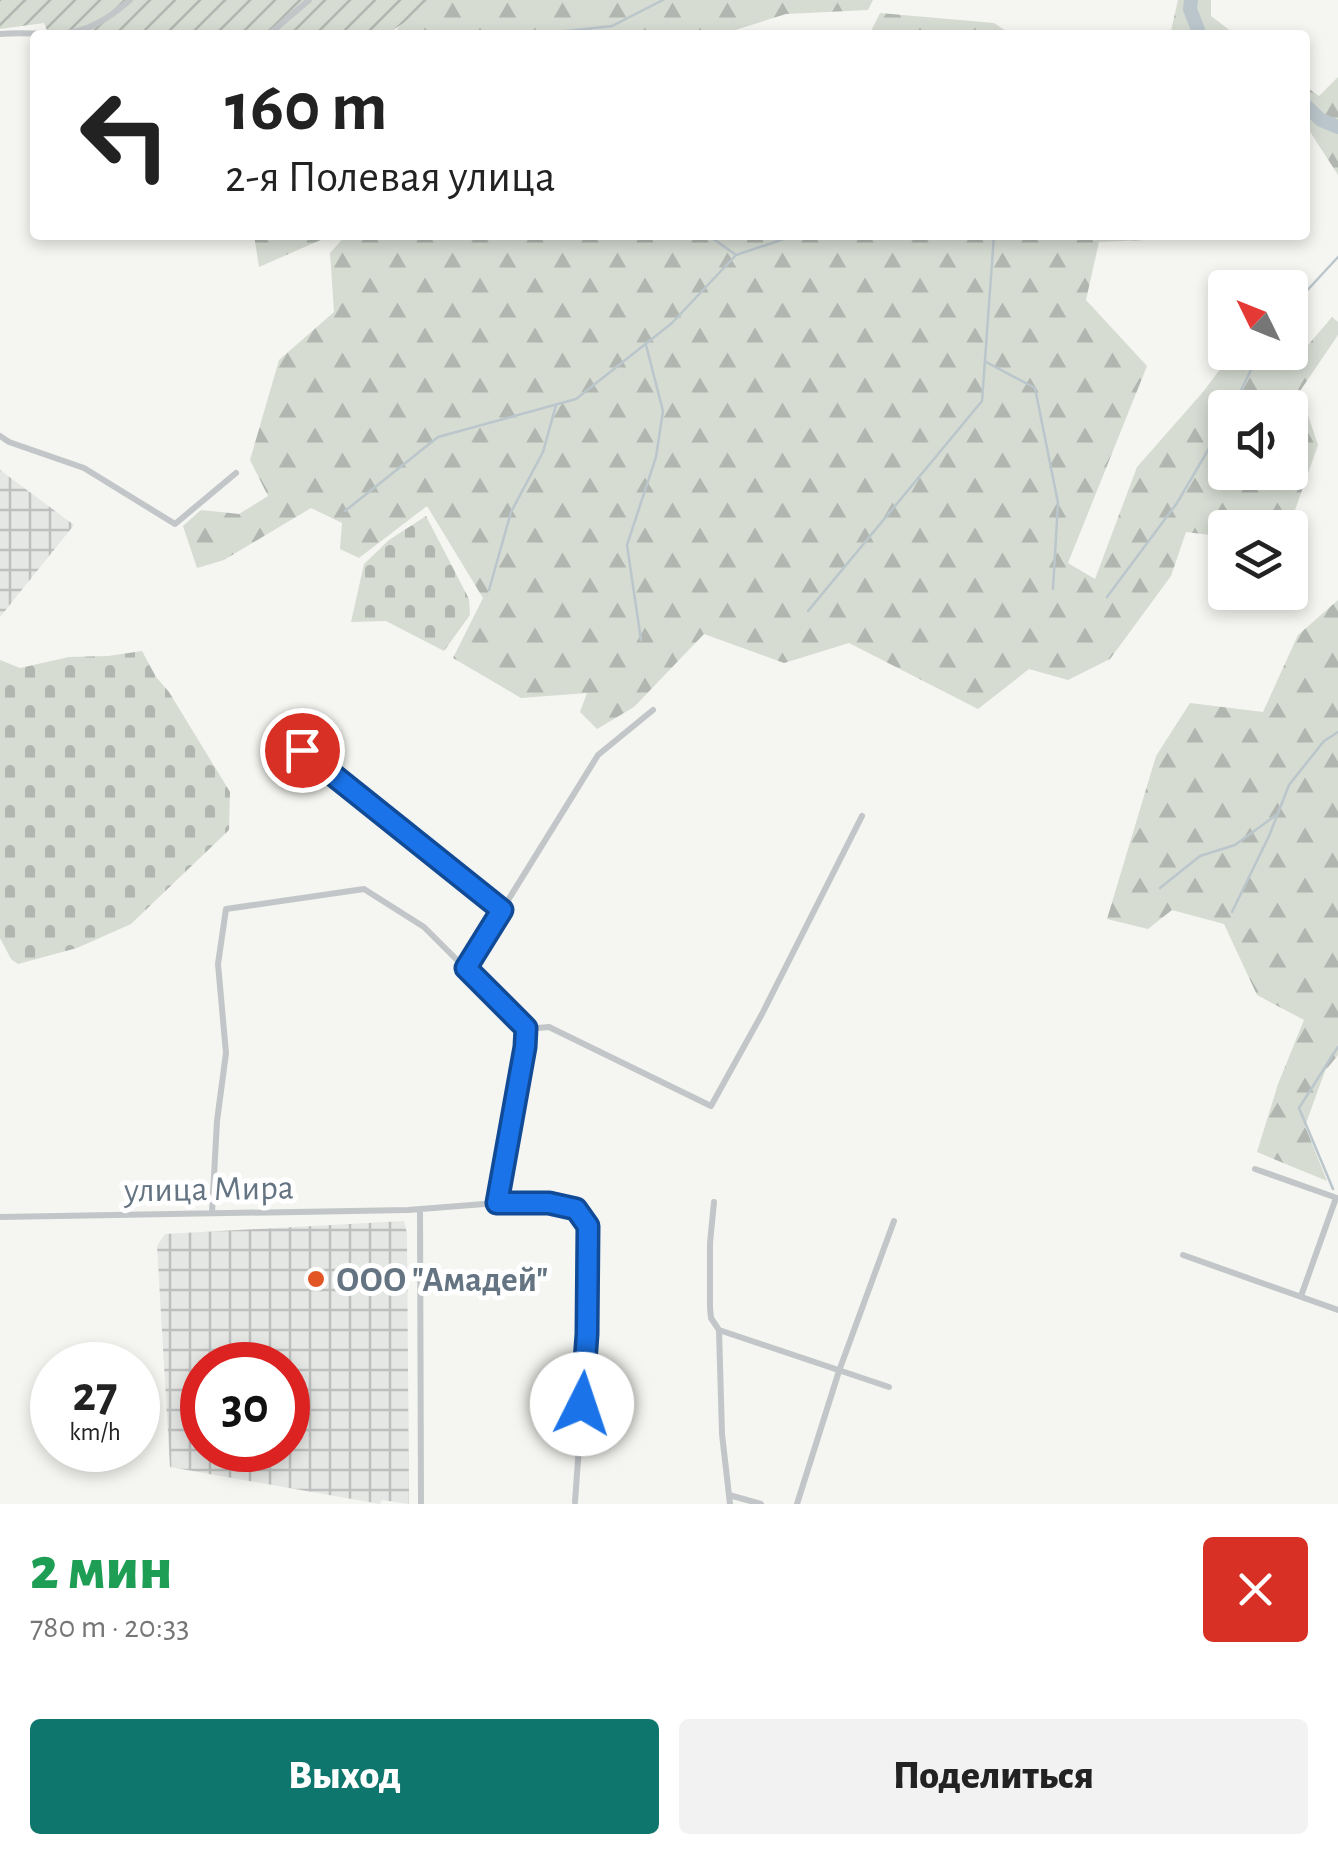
<!DOCTYPE html>
<html lang="ru">
<head>
<meta charset="utf-8">
<style>
	:root { --surface:#fff; --page:#f2f2f2; --text:#222; --muted:#767676; --accent:#0f766e }
	body { margin:0; font-family:"Alegreya Sans",sans-serif; background:var(--page); color:var(--text); height:100vh; display:flex; flex-direction:column; font-size:38px; white-space:nowrap }
	* { box-sizing:border-box; margin:0 }
	p { font-size:32px; color:var(--muted) }
	.icon { flex:none; width:55px; height:55px; fill:none; stroke:currentColor; stroke-width:2; stroke-linecap:round; stroke-linejoin:round }
	.map { position:relative; height:1504px; overflow:hidden }
	.panel { display:flex; flex-direction:column; background:var(--surface); flex:1 }
	.panel>* { flex:none }
	.hud { position:absolute; left:30px; top:30px; width:1280px; height:210px; border-radius:10px; box-shadow:0 5px 15px #0003; background:#fff; color:var(--text); overflow:hidden }
	.needle { width:65px; rotate:313deg }
	.tools { position:absolute; left:1208px; top:270px; display:grid; gap:20px }
	.tools a { display:grid; place-items:center; width:100px; height:100px; border-radius:10px; background:var(--surface); box-shadow:0 5px 15px #0003; font-size:50px }
	.speed { position:absolute; left:30px; top:1342px; display:flex; gap:20px; font-size:50px; font-weight:700; text-align:center }
	.speed>* { display:grid; place-content:center; width:130px; height:130px; border-radius:50%; background:var(--surface); box-shadow:0 5px 15px #0003; line-height:1 }
	.speed small { font-size:25px; font-weight:400 }
	.speed .limit { border:15px solid #d22; background:#fff; color:#111 }
	.pin { position:absolute; display:grid; place-items:center; width:85px; height:85px; color:#fff; margin:-42px; border:5px solid #fff; border-radius:50%; box-shadow:0 2px 10px #0007 }
	.me { position:absolute; width:110px; margin:-55px; rotate:4deg; stroke-linejoin:round; filter:drop-shadow(0 0 8px #0008) }
	.turn { display:flex; align-items:center; gap:35px; height:210px; padding:0 30px; font-size:45px }
	.turn .icon { width:130px; height:130px; stroke-width:2.5 }
	.turn b { display:block; font-size:70px; line-height:85px }
	.round { display:grid; place-items:center; flex:none; width:105px; height:105px; border-radius:10px; background:var(--page) }
	.summary { display:flex; align-items:center; justify-content:space-between; height:170px; padding:0 30px }
	h1 { font-size:60px; font-weight:800; line-height:75px; color:#1e9e55 }
	.primary-button { display:flex; gap:20px; margin-top:auto; padding:20px 30px }
	.primary-button a { flex:1; height:115px; border-radius:10px; background:var(--accent); color:#fff; font-size:40px; font-weight:800; line-height:115px; text-align:center }
	.primary-button a+a { background:var(--page); color:var(--text) }
	.map>svg:first-child { display:block }
	.industrial { fill:url(#industrial-grid); fill-rule:evenodd }
	.forest { fill:url(#forest-firs); fill-rule:evenodd }
	.cemetery { fill:url(#cemetery-stones) }
	.garden { fill:url(#garden-furrows) }
	.lines { fill:none; stroke-linecap:round; stroke-linejoin:round }
	.stream { stroke:#bbc6cc; stroke-width:2.5 }
	.river { stroke:#bbc6cc; stroke-width:14 }
	.street { stroke:#c2c6c9; stroke-width:6 }
	.route-casing { stroke:#114b97; stroke-width:25 }
	.route { stroke:#1a73e8; stroke-width:18 }
	.poi-dot { fill:#e25624; stroke:#fff; stroke-width:4 }
	.labels { text-anchor:middle; stroke-width:10; stroke-linejoin:round; paint-order:stroke }
	.street-label { font-size:35px; fill:#647482; stroke:#fff }
	.poi-label { font-size:35px; font-weight:bold; fill:#647482; stroke:#fff; text-anchor:start }
</style>
</head>
<body>
<div class="map">
<svg width="1338" height="1504" viewBox="0 0 1338 1504">
	<defs>
		<pattern id="industrial-grid" width="8" height="8" patternUnits="userSpaceOnUse" patternTransform="scale(2.5)"><rect width="8" height="8" fill="#e5e7e5"/><path d="M0 4h8M4 0v8" fill="none" stroke="#bdc0bf"/></pattern>
		<pattern id="forest-firs" width="22" height="20" patternUnits="userSpaceOnUse" patternTransform="scale(2.5)"><rect width="22" height="20" fill="#d6dcd2"/><path d="M5 1l3.5 6h-7zM16 11l3.5 6h-7z" fill="#b1b7b0"/></pattern>
		<pattern id="cemetery-stones" width="16" height="16" patternUnits="userSpaceOnUse" patternTransform="scale(2.5)"><rect width="16" height="16" fill="#d6dcd2"/><path d="M2 7V4a2 2 0 0 1 4 0v3zM10 15v-3a2 2 0 0 1 4 0v3z" fill="#b1b7b0"/></pattern>
		<pattern id="garden-furrows" width="10" height="10" patternUnits="userSpaceOnUse" patternTransform="scale(2.5)"><rect width="10" height="10" fill="#d6dcd2"/><path d="M-1 1l2-2M0 10L10 0M9 11l2-2" fill="none" stroke="#b1b7b0"/></pattern>
	</defs>
	<rect width="100%" height="100%" fill="#f5f5f1"/>
	<!-- industrial -->
	<path class="industrial" d="M0,470L74,525L0,617Z
		M404,1221L407,1233L409,1504L382,1500L380,1504L170,1467L157,1246L165,1234ZM202,1365H288V1450H202Z"/>
	<!-- forest -->
	<path class="forest" d="M430,0H873L868,10L786,14L726,33L729,35H393L413,8Z
		M1178,0H1211V16L1236,35H1170Z
		M880,13L994,23L1012,35H869Z
		M1338,77V175L1305,124V86L1319,96Z
		M254,235H332L259,267Z
		M346,235H1144V240L1099,242L1086,300L1147,366L1068,563L1095,579L1137,467L1203,392L1232,353L1290,352V347L1303,351L1332,317L1338,322V335L1300,391L1318,445L1289,527L1225,528V543L1218,536L1186,532L1171,576L1110,659L1068,680L1029,669L978,709L849,643L784,663L704,634L634,707L597,729L580,712L587,693L521,698L453,658L483,598L427,506L359,558L340,549L342,523L311,508L224,560L197,568L183,526L201,510L239,514L268,496L250,460L279,360L334,312L330,253ZM1225,408H1290V472H1225Z
		M1338,600V1055L1325,1071L1305,1126L1327,1181L1257,1152L1278,1084L1304,1020L1257,995L1224,924L1172,910L1148,929L1107,919L1156,756L1190,703L1263,712L1298,635Z"/>
	<!-- cemetery -->
	<path class="cemetery" d="M426,516L469,599L470,615L444,651L386,621L351,622L364,564L389,540Z
		M142,651L156,677L169,692L230,792L229,830L131,924L77,948L18,964L11,959L0,938V660L20,668L69,657L108,656Z"/>
	<!-- garden -->
	<path class="garden" d="M0,0H437L386,35H49L44,23L0,29Z"/>
	<g class="lines">
		<!-- stream -->
		<path class="stream" d="M529,35L612,26L663,0
			M708,235L736,255
			M1290,309L1338,257
			M986,362L1035,388L1058,503L1053,589
			M1232,408L1260,352
			M345,511L438,437L576,399L672,323L736,255L796,235
			M489,590L511,512L543,452L556,405
			M1107,597L1177,503L1225,421
			M808,611L982,401L994,235
			M641,640L627,545L656,457L663,411L646,345
			M1160,888L1200,856L1235,845L1276,815
			M1232,912L1269,836L1289,785L1324,741L1338,732
			M1333,1189L1299,1108L1338,1047"/>
		<!-- river -->
		<path class="river" d="M1191,0L1190,9L1200,35
			M1305,105L1321,120L1338,127"/>
		<!-- street -->
		<path class="street" d="M0,34C22,32 44,35 66,33C90,31 112,16 130,0
			M268,35L309,0
			M0,436L9,442L84,468L175,524L236,473
			M302,750L502,909
			M466,968L598,755L653,710
			M526,1029L549,1027L711,1106L762,1014L862,816
			M1255,1169L1337,1198
			M714,1202L710,1243V1307L711,1318L719,1330L722,1434L730,1504
			M420,1209L421,1504
			M212,1212L217,1121L226,1053L218,964L226,909L364,889L424,927L526,1029L525,1047L497,1203
			M0,1217L408,1210L497,1203H549L576,1209L588,1226V1279L587,1334L575,1502
			M1183,1255L1338,1310
			M1301,1296L1336,1198
			M719,1330L889,1387
			M729,1495L761,1504
			M797,1504L839,1371L894,1221"/>
	</g>
	<g class="lines">
		<!-- route casing -->
		<g class="route-casing">
			<path id="route" d="M302,750L502,910L466,968L526,1028L525,1047L497,1203H549L576,1209L588,1226L587,1334L582,1404"/>
		</g>
		<!-- route -->
		<use href="#route" class="route"/>
	</g>
	<!-- markers -->
	<circle class="poi-dot" cx="316" cy="1279" r="10"/>
	<g class="labels">
		<!-- street labels -->
		<g class="street-label">
			<text transform="translate(209 1188) rotate(-1)" y="12">улица Мира</text>
		</g>
		<!-- poi labels -->
		<g class="poi-label">
			<text x="336" y="1291">ООО "Амадей"</text>
		</g>
	</g>
</svg>
<div class="tools">
<a><svg class="needle" viewBox="-14 -14 28 28"><path d="M0-13l5 13h-10z" fill="#e53935"/><path d="M0 13l5-13h-10z" fill="#767676"/></svg></a>
<a><svg class="icon" aria-label="sound" viewBox="0 0 24 24"><path d="M4 9h4l5-4v14l-5-4H4zM17 9q2 3 0 6"/></svg></a>
<a><svg class="icon" aria-label="layers" viewBox="0 0 24 24"><path d="M12 4l9 5-9 5-9-5zM3 14l9 5 9-5"/></svg></a>
</div>
<div class="speed"><div>27<small>km/h</small></div><div class="limit">30</div></div>
<div class="pin" style="left:302px;top:750px;background:#d93025"><svg class="icon" aria-label="arrive" viewBox="0 0 24 24"><path d="M6 21V4h12l-3 4 3 4H6"/></svg></div>
<svg class="me" style="left:582px;top:1404px" viewBox="-20 -20 40 40"><circle r="19" fill="#fff"/><path d="M0-13L10 11 0 6-10 11z" fill="#1a73e8"/></svg>
<div class="hud">
<div class="turn"><svg class="icon" aria-label="left" viewBox="0 0 24 24"><path d="M17 20v-9H6M10 6l-5 5 5 5"/></svg><div><b>160 m</b>2-я Полевая улица</div></div>
</div>
</div>
<section class="panel">
<div class="summary"><div><h1>2 мин</h1><p>780 m · 20:33</p></div><a class="round" style="background:#d93025;color:#fff"><svg class="icon" aria-label="close" viewBox="0 0 24 24"><path d="M6 6l12 12M18 6L6 18"/></svg></a></div>
<div class="primary-button"><a>Выход</a><a>Поделиться</a></div>
</section>
</body>
</html>
